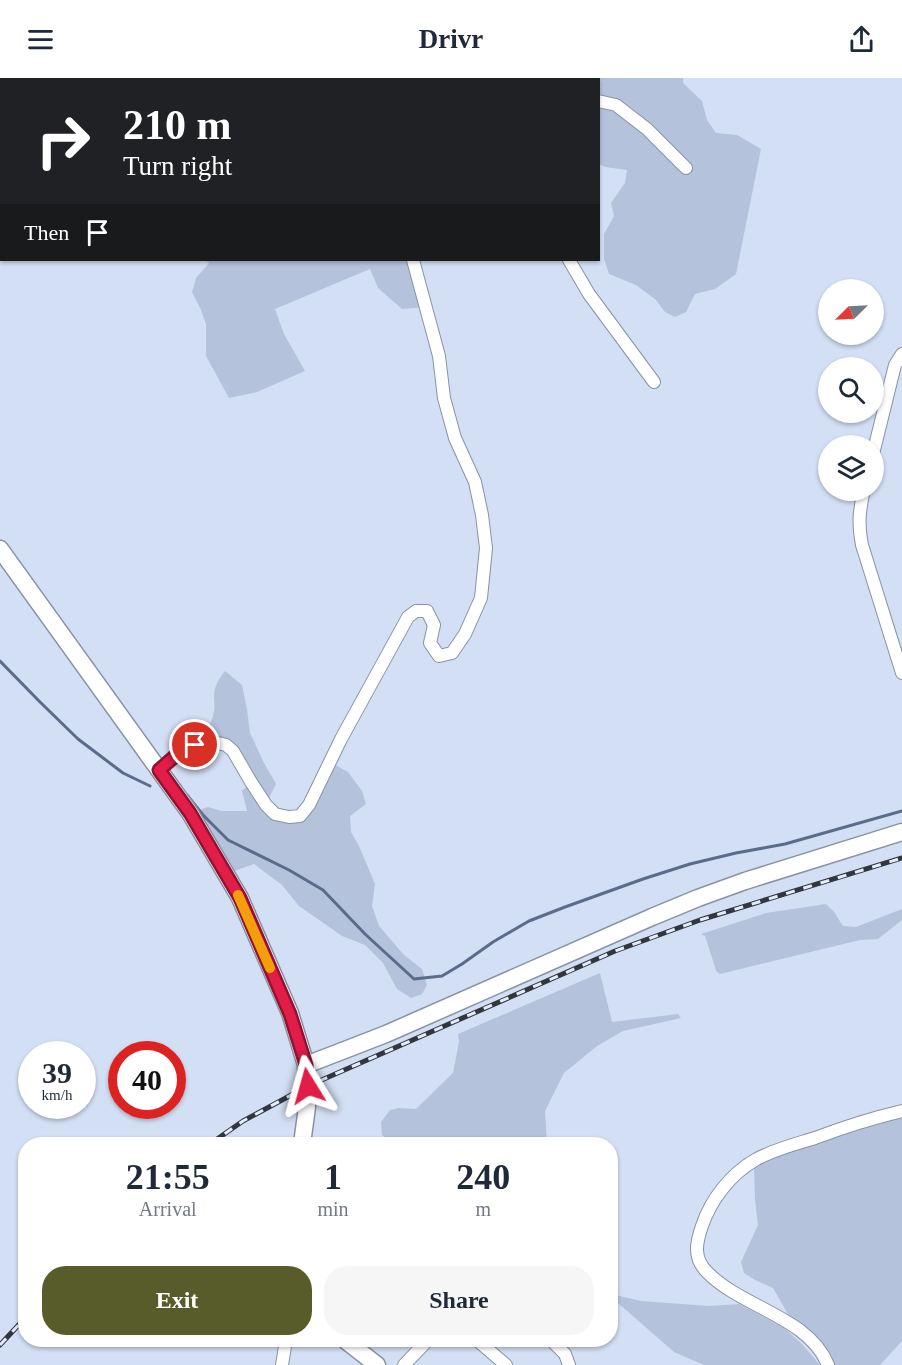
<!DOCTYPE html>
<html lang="en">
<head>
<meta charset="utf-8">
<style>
	:root { --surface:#fff; --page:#f6f6f7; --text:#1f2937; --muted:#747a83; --accent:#585c2a }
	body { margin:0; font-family:Georgia,serif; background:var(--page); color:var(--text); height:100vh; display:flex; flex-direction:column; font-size:22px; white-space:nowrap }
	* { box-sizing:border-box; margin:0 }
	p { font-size:20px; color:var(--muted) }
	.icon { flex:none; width:33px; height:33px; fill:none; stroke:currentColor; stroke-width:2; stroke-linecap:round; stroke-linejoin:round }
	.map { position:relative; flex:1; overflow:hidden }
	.side { position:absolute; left:18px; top:1059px; width:600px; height:210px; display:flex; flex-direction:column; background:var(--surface); border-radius:24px; box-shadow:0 2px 4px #0004 }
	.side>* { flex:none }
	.top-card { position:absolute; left:0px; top:0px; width:600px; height:183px; box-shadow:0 2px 4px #0004; background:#202124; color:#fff; overflow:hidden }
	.needle { width:39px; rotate:246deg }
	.buttons { position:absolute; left:818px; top:201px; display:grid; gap:12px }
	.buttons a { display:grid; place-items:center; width:66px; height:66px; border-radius:50%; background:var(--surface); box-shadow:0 2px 4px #0004; font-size:30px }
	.speed { position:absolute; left:18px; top:963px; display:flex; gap:12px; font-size:30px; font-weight:700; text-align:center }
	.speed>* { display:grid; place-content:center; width:78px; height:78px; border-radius:50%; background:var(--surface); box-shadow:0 2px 4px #0004; line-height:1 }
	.speed small { font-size:15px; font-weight:400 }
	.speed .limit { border:9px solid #d22; background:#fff; color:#111 }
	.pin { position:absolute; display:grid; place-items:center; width:51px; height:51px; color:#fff; margin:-26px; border:3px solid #fff; border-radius:50%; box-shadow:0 2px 6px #0007 }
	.me { position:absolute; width:66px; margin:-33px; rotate:352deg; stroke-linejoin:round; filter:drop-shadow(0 0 4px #0008) }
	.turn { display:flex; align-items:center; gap:21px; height:126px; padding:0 24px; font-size:27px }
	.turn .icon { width:78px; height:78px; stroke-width:2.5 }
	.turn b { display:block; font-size:42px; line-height:51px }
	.then { display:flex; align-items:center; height:57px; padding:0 24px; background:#0003; gap:12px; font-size:22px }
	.eta { display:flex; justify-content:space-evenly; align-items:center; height:102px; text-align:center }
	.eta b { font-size:36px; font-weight:800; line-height:42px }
	.action { display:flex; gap:12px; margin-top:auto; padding:12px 24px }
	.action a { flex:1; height:69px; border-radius:24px; background:var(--accent); color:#fff; font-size:24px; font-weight:800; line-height:69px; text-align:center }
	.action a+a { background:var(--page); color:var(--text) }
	header { display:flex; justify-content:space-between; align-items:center; height:78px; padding:0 24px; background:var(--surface); font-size:27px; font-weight:800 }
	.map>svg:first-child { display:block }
	.green { fill:#b4c2dc }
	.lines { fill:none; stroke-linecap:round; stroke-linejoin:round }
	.stream { stroke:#5b6b8a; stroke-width:3 }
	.street-casing { stroke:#8892a5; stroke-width:14 }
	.secondary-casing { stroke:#8892a5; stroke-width:19 }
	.street { stroke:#fff; stroke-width:12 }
	.secondary { stroke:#fff; stroke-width:16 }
	.rail-casing { stroke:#32373f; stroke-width:5 }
	.rail { stroke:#e3ecfd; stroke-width:3; stroke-dasharray:9; stroke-linecap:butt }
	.route-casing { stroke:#92132f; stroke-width:15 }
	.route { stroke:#e11d48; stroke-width:10 }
	.slow { stroke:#f59e0b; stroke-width:10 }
</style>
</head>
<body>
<header><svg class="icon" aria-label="menu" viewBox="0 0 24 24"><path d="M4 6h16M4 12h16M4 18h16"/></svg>Drivr<svg class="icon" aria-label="share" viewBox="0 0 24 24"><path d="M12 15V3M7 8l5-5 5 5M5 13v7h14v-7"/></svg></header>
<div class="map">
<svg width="902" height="1287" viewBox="0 0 902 1287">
	<rect width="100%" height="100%" fill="#d3dff4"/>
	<!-- green -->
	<path class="green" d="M130,0H256L255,2L130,1Z
		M450,0H683V5L702,23L707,42L716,55L737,57L761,71L736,196L715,211L695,216L686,234L675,239L665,234L656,222L636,207L609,196L604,181V156L614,138L611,125L625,105L627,92L605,89L599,86L598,2H452Z
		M205,182H413L427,229L402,231L378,210L370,191L275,231L284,256L305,293L257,314L229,320L206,278V246L201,232L192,214L196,200L209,185Z
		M225,593L242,607L247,631L250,655L264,685L276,706L266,726L275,736L300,738L330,684L348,694L362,713L366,726L350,738L351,754L359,768L375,806L372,828L379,848L404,877L422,891L427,907L422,916L411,920L397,911L383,885L365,867L342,858L299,828L282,807L254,786L226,796L190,735L208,729L222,733H247L242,713L251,704L233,673L195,667C204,657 212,646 214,633C215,629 214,624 214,619C214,608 219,601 225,593Z
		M826,826L834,834L843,848L856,849L902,831V842L878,861L860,862L720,896L716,893L715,889L705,858L701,856L766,835Z
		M600,895L612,944L678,936L681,940L623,953L597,968L564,995L545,1033L547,1066H392L382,1057L381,1044L390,1032L399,1030L416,1031L453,995L459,964L458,956Z
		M902,1036V1263L880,1287H833L830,1278L811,1255L789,1238L773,1210L755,1202L744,1195L741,1184L758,1147L755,1122L754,1088L792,1071Z
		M611,1216L641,1223L709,1228L739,1226L784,1250L802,1266L820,1287H704L674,1274L611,1219Z"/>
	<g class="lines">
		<!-- stream -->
		<path class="stream" d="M0,583L40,624L78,661L123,695L150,708
			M187,717L203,737L228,762L289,792L323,812L365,856L414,901L442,898L462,886L493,864L529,843L565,829L643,801L690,786L736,775L785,766L902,733"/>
		<!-- street casing -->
		<g class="street-casing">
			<path id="street" d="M569,0L572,2
				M406,2L409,0
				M504,2L507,0
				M598,23L616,27L647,51L686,90
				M569,182L589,216L654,304
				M873,376L895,287L902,276
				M864,412C859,434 858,445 862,467L902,595
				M159,692L174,679L195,667L214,664L226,667L233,673L251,704L266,727L275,736L289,739L300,738L309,727L341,661L408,539L416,533H427L434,547L430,565L439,578L452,575L465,556L481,520L486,470L482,437L475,404L455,360L444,320L439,278L413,182
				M477,1262L506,1287
				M551,1262L565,1276L569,1287
				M282,1287L286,1262
				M404,1287L428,1262
				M828,1287C809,1239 742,1230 707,1194C693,1180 696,1165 702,1148C711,1121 731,1096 755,1082C772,1072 796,1066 815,1060C844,1049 872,1040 902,1033"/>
		</g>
		<!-- secondary casing -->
		<g class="secondary-casing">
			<path id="secondary" d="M0,471L190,735L240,820L290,935L306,987L307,1029L302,1066
				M306,987L386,956L652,839L698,820L745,803L902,754
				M345,1262L377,1287"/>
		</g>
		<!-- street -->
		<use href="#street" class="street"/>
		<!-- secondary -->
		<use href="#secondary" class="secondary"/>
		<!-- rail casing -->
		<g class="rail-casing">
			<path id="rail" d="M210,1066L243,1043L308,1008L615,873L700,842L902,780
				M0,1267L26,1239"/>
		</g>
		<!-- rail -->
		<use href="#rail" class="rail"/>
	</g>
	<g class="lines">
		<!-- route casing -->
		<g class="route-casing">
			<path id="route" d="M195,667L174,679L159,692L190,735L240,820L290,936L306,987L308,1008"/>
		</g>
		<!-- route -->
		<use href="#route" class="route"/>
		<!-- slow -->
		<path class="slow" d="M238,817L270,890"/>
	</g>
</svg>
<div class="buttons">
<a><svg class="needle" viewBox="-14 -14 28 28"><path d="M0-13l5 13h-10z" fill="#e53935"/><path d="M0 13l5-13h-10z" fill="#747a83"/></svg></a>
<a><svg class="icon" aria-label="search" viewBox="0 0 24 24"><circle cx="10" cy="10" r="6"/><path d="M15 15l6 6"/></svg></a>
<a><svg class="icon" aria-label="layers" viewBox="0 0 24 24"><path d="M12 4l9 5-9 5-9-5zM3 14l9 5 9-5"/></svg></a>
</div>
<div class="speed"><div>39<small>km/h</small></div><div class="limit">40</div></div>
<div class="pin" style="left:195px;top:667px;background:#d93025"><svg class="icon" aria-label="arrive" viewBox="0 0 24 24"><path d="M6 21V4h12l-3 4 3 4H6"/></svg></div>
<svg class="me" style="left:308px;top:1008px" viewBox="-20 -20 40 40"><path d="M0-17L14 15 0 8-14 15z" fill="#e11d48" stroke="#fff" stroke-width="4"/></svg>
<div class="top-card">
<div class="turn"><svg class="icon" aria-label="right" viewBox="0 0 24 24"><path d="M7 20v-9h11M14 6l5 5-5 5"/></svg><div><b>210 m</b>Turn right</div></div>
<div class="then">Then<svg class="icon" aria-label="arrive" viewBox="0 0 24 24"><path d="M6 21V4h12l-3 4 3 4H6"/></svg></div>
</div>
<section class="side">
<div class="eta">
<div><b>21:55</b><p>Arrival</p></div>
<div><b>1</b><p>min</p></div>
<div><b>240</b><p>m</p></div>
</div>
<div class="action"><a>Exit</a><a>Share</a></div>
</section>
</div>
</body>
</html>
